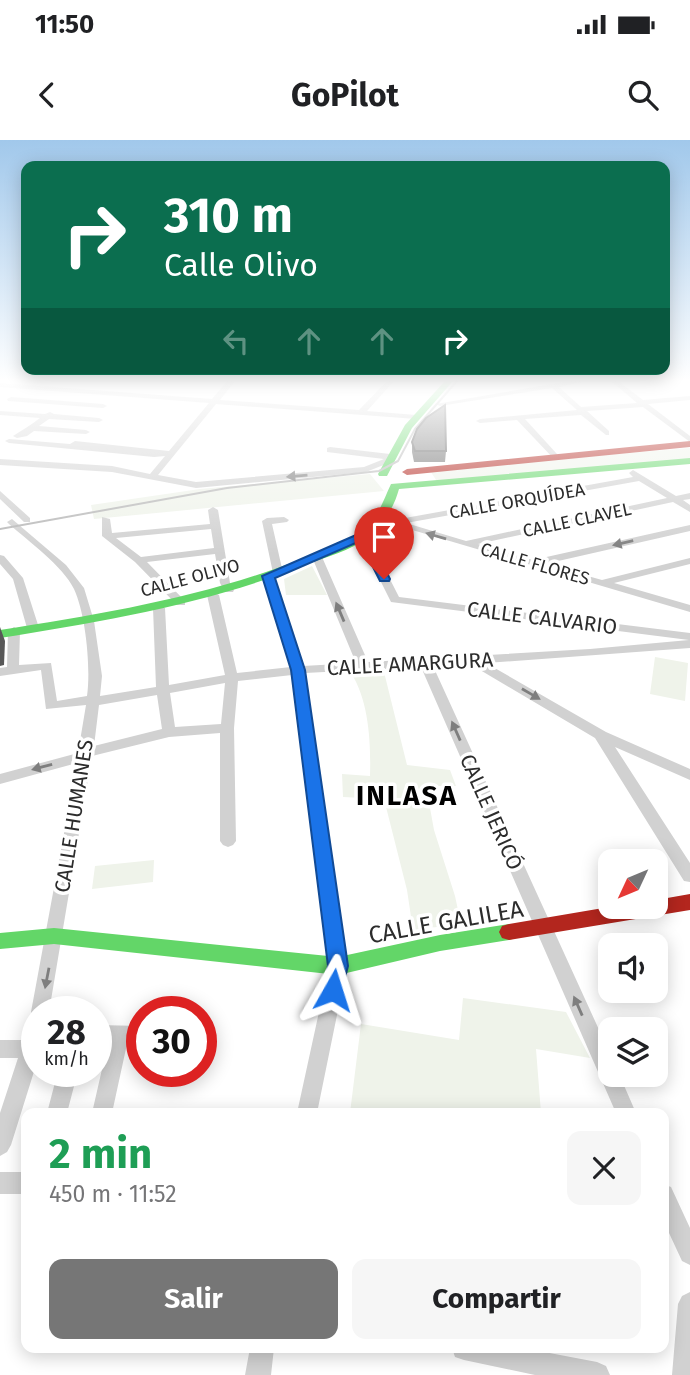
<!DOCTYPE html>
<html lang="es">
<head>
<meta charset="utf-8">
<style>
	:root { --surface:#fff; --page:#f6f6f6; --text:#202124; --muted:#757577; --accent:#767676 }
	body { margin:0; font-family:"Fira Sans",sans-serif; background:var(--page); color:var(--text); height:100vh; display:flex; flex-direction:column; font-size:26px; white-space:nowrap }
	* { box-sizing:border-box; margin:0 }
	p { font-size:23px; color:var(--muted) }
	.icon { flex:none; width:38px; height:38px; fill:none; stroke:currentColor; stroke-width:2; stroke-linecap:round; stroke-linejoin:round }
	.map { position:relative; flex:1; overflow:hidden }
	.sheet { position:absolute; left:21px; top:968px; width:648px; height:245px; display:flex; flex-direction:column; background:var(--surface); border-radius:14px; box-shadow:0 4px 18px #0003 }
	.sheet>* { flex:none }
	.banner { position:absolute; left:21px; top:21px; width:649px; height:214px; border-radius:14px; box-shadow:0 4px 18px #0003; background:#0b6e4f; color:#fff; overflow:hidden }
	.needle { width:46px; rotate:226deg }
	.buttons { position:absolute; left:598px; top:709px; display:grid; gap:14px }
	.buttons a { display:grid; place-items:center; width:70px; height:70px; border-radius:14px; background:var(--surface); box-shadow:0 4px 18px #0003; font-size:35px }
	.speed { position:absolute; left:21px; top:856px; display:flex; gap:14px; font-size:35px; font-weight:700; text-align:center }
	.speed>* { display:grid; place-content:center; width:91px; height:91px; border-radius:50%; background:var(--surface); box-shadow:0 4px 18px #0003; line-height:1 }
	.speed small { font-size:18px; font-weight:400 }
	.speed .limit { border:10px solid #d22; background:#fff; color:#111 }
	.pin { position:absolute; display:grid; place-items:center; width:60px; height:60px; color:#fff; margin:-72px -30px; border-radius:50% 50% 50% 0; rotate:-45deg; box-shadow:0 0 7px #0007 }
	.pin .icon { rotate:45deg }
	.me { position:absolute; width:77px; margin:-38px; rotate:6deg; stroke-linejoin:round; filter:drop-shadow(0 0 5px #0008) }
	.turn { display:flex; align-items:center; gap:24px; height:147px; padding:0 28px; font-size:32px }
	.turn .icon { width:91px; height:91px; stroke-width:2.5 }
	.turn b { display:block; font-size:49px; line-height:60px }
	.lanes { display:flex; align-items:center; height:66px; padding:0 28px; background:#0003; justify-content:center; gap:35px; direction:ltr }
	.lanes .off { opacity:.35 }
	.round { display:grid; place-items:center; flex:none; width:74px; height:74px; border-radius:14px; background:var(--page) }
	.headline { display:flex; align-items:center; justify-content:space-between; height:119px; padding:0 28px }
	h1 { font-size:42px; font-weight:700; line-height:52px; color:#1e9e55 }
	.action { display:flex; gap:14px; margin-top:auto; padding:14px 28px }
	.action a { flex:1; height:80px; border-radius:14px; background:var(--accent); color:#fff; font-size:28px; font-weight:700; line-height:80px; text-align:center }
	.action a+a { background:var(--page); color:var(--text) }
	.status { display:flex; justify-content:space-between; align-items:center; height:49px; padding:0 35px; background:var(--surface); direction:ltr }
	.status svg { height:19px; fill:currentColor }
	header { display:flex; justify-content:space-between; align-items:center; height:91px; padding:0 28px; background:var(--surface); font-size:32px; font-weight:700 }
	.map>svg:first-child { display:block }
	.green { fill:#eff3ea }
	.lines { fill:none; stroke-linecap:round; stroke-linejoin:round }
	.street { fill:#d1d1d1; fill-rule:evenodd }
	.fast { fill:#63d668; fill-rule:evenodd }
	.jam { fill:#b3261e; fill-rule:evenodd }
	.tram { stroke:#b8b8b8; stroke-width:2 }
	.wall { fill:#6c6c6c }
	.shaded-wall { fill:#585858 }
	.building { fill:#7d7d7d; stroke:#585858; stroke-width:2 }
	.oneway { fill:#7e7e7e }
	.route { fill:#1a73e8; stroke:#114b97; stroke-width:2 }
	.labels { text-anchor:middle; stroke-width:7; stroke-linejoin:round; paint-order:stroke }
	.far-street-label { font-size:18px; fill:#2c2c2c; stroke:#fff }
	.street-label { font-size:21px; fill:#2c2c2c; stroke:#fff }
	.near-street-label { font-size:24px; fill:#2c2c2c; stroke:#fff }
	.district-label { font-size:28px; font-weight:bold; letter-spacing:2px; fill:#000; stroke:#fff }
</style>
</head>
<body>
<div class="status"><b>11:50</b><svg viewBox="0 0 49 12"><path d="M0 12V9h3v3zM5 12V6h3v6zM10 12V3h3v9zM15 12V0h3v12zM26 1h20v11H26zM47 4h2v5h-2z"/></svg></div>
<header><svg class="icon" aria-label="back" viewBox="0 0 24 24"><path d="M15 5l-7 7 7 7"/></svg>GoPilot<svg class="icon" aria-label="search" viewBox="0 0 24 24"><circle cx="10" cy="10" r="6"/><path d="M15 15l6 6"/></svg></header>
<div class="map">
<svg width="690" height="1235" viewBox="0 0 690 1235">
	<rect width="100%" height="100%" fill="#fff"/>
	<!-- green -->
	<path class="green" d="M690,308V319L438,343L429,329Z
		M370,334L384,351L94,379L91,365L200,349Z
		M312,426L327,455H286L284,439Z
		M655,517L688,523L685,561L650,554Z
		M357,531L381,532L385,536L407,625L450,630L456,646H426L434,690L455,756L461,784L413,790L407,750L384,659L343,657L342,634L370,636C371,603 369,561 351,533Z
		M154,720L153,742L92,749L95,726Z
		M463,858L566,872L590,918L536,909L541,973H350L361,884L459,900Z"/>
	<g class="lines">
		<!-- street -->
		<path class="street" d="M227,241H235L220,260L359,270L387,241H394L367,271L416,275L420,277L416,279L216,264L158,335L196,342L364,327L384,319L327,312V308L330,307L390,314L394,317L391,322L366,332L196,348L112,332L0,325V319L112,326L150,334L165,316L154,317L9,303L5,301L9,299L70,304L75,301L169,311L209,263L0,247V243L212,259Z
			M569,241H585L559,247L581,267L637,263L611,241H618L643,260L690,256V260L648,264L690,296V302L643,267L587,271L609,291V295H606L581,275L525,279L557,314L558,316L554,319L517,280L480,283L476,281L480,279L577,270L552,248L440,266L436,264Z
			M11,257L103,264L107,266L103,268L8,261L7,259Z
			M0,271L45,274L50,272L54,274L99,278L103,280L99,282L49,279L39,286L86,290L90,292L86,294L34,291L27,296L17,298L13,296C22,290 31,285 40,278L0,275Z
			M633,330L676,356L690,353V359L683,360L690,365V372L673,362L478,404L533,420L690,385V391L545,424L602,440L690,418V424L614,443L690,465V472L375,379L380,376L394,380L633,337L629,333ZM639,341L667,358L466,401L406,383Z
			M0,351L30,378V382H24L0,359Z
			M213,367L218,370L230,443L234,450L233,452H225L220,443L215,414L147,422L185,461V465H177L135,422L102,396V377L110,379L112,393L210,384L208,370ZM211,389L214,408L141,417L116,398Z
			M284,377L289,380L287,382L272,384L283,433L278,436L273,433L262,381L267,378Z
			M12,379L66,425L84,448L94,481L102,536L100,556L156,547L153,468L159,465L165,468L169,545L225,535L207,455L213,452L219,455L237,533L291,527L263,436L268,433L273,436L303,526L356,523L312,417L317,414L322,417L368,522L590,509L689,500L391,462L358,396L363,393L368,396L399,457L690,493V508L486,523L606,592L690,629V640L615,607L690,723V742L684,741L595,598L470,524L433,526L611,916V934H619L636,973H616L421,527L305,533L347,826L317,973H297L329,826L292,535L238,541L234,588L236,701L233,705L228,707L223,705L220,701V593L169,597L92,616L49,872H37V879L33,878L31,872L77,623L0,644V634L78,613L86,565L46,569L41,530L0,536V528L7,527L8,491L14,487L20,491L19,525L51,523L57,561L87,556C91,529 86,475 74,449C63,426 28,401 9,384L7,382ZM225,543L221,584L175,587L170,553ZM157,555L162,589L94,606L99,565Z
			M0,415L4,416L23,438L39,488L37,490L33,491L27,488L13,439L0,424Z
			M37,882V922L11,1005L7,1012L0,1016V973L18,918H0V900H25L30,885Z
			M96,885L142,886V904H127L112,973H92L108,903H96Z
			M58,931H78L67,973H47Z
			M0,1032H26V1054H0Z
			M663,1044L671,1047L690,1088V1125L682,1121L663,1080Z
			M690,1152V1235H672L678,1164L682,1156Z
			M250,1208H274L271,1235H245Z
			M452,1208H523L597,1222L606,1226L610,1235H535L464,1220L455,1217Z"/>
		<!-- fast -->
		<path class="fast" d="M445,241H453L412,288L387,336H379L378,334L405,285Z
			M690,318V324L399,349C394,367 384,385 368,397C350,411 326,417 305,425C207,464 104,481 0,498V490C103,474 204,457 302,419C323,410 347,404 364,389C379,376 383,361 391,344Z
			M509,784L516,786L519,792L516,798L509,800L440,811L338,835L54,804L0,809V793L54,788L338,817L440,795Z"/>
		<!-- jam -->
		<path class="jam" d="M690,301V307L407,335L402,332L407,329Z
			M690,754V770L509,800L502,798L499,792L502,786L509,784L615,766H656V760Z"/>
		<!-- tram -->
		<path class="tram" d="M0,389L227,348L379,331L398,321L415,289L457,241"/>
	</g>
	<!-- wall -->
	<path class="wall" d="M412,302L446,311L445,322H414L412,312Z"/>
	<!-- shaded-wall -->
	<path class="shaded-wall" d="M0,487L5,501L4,525L0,526Z"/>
	<!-- building -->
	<path class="building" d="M445,265L446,311H415L412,302L417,289L426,278Z"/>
	<!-- one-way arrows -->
	<defs><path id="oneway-solid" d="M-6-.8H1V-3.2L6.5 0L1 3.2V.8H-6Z" transform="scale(1.75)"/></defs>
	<g class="oneway">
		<use href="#oneway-solid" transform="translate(297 336) rotate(175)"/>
		<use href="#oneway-solid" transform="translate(436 396) rotate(-164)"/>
		<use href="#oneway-solid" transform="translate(623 403) rotate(167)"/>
		<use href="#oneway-solid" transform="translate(340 472) rotate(-113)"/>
		<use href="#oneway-solid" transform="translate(531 554) rotate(30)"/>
		<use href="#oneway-solid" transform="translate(456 591) rotate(-114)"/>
		<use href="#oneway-solid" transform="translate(42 627) rotate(165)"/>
		<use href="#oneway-solid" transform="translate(47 838) rotate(101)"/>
		<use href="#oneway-solid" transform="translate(578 866) rotate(-114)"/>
	</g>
	<!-- sky -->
	<linearGradient id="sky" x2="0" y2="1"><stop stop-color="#a1c8eb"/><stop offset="0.58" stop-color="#fff"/><stop offset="1" stop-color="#fff" stop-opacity="0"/></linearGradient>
	<rect width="690" height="414" fill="url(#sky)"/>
	<!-- route -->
	<path class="route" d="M363,392L369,396L390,439L389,441H380L360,401L275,438L305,530L348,826L340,857L333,860L325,857L322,850L328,826L291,530L262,436Z"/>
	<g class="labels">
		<!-- far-street labels -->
		<g class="far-street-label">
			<text transform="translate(517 361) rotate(-10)" y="6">CALLE ORQUÍDEA</text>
			<text transform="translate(577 380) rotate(-12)" y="6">CALLE CLAVEL</text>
			<text transform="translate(535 424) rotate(16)" y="6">CALLE FLORES</text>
			<text transform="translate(190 438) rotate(-15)" y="6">CALLE OLIVO</text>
		</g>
		<!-- street labels -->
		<g class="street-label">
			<text transform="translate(542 478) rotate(7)" y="7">CALLE CALVARIO</text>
			<text transform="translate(410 524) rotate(-3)" y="7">CALLE AMARGURA</text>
			<text transform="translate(491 672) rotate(66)" y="7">CALLE JERICÓ</text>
			<text transform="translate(74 676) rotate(-81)" y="7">CALLE HUMANES</text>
		</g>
		<!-- near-street labels -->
		<g class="near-street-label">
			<text transform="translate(446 782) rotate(-10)" y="8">CALLE GALILEA</text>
		</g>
		<!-- district labels -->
		<g class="district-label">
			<text x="407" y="665">INLASA</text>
		</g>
	</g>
</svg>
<div class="buttons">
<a><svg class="needle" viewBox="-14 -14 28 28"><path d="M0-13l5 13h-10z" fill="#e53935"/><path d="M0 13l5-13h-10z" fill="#757577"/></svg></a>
<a><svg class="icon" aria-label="sound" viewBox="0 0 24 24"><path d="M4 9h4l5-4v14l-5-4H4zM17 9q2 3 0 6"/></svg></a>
<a><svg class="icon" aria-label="layers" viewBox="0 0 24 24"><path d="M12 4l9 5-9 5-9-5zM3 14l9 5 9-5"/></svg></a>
</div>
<div class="speed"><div>28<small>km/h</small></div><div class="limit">30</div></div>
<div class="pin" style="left:384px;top:439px;background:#d93025"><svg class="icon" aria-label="arrive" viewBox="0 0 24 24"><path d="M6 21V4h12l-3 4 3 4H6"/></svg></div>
<svg class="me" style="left:333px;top:850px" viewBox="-20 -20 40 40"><path d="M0-17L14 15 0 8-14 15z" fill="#1a73e8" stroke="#fff" stroke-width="4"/></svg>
<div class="banner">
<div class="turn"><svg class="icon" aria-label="right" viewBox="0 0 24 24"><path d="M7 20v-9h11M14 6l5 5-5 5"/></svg><div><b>310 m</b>Calle Olivo</div></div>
<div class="lanes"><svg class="icon off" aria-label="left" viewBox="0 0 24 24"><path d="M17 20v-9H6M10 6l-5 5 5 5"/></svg><svg class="icon off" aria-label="ahead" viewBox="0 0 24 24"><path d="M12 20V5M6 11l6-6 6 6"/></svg><svg class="icon off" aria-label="ahead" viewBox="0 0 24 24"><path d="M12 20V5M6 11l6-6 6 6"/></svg><svg class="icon" aria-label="right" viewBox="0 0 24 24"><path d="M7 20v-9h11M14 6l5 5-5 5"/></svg></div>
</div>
<section class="sheet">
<div class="headline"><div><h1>2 min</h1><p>450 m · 11:52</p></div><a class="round"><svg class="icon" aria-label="close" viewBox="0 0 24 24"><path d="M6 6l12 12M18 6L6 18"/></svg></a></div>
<div class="action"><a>Salir</a><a>Compartir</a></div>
</section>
</div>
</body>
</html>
